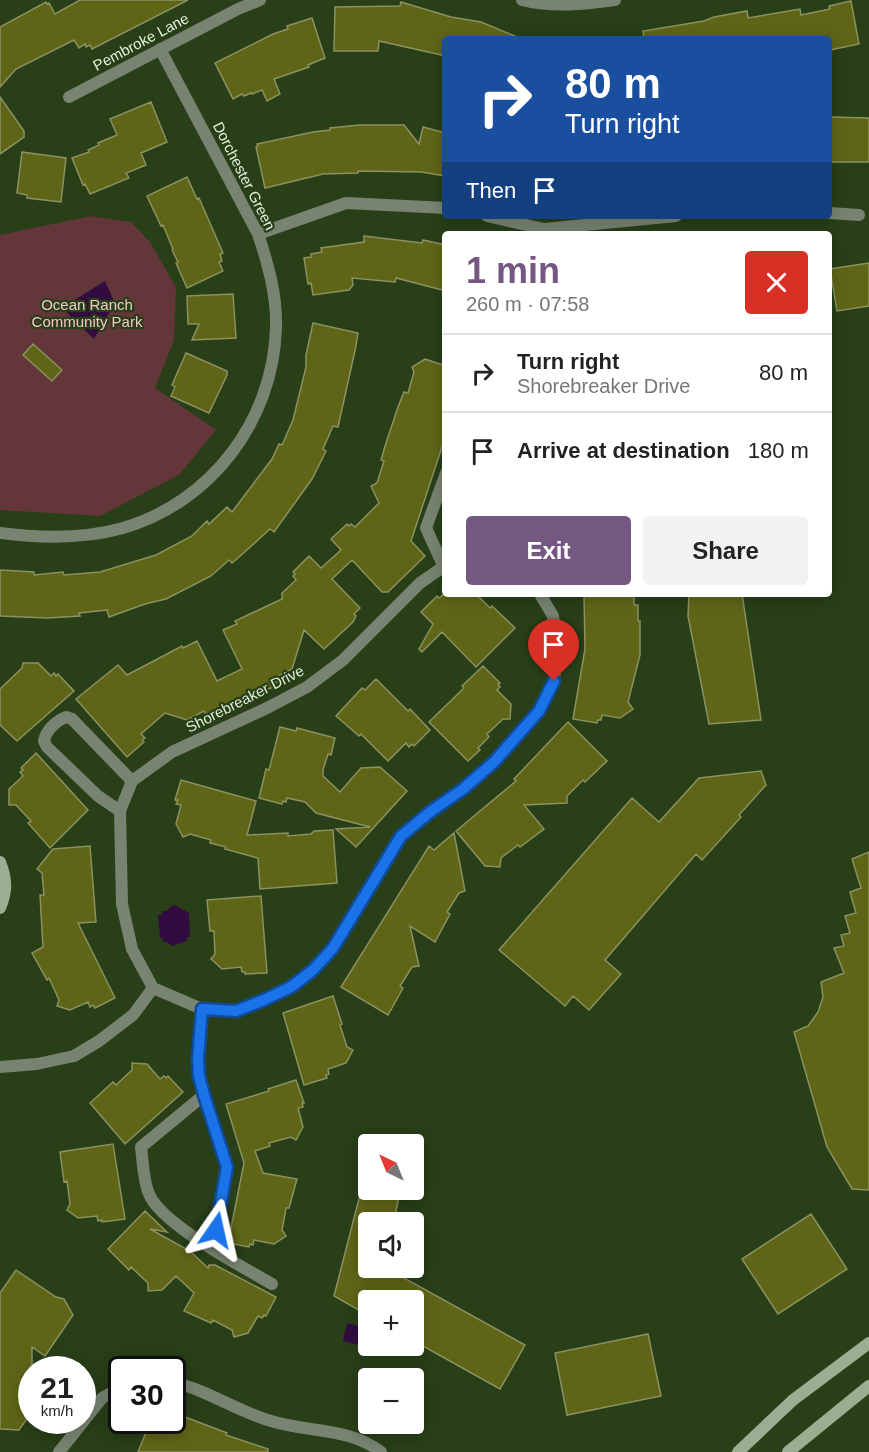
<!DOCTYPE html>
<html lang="en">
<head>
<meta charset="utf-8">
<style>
	:root { --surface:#fff; --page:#f2f2f2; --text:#222; --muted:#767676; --line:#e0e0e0; --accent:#745882 }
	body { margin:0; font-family:Helvetica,sans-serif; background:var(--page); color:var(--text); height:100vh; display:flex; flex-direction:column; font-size:22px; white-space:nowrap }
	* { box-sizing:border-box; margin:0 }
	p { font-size:20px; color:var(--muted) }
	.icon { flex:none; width:33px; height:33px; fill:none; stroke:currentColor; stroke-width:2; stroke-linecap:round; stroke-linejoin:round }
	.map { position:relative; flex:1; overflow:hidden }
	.panel { position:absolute; left:442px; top:231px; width:390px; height:366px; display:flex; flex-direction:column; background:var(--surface); border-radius:6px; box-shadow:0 3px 15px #0003 }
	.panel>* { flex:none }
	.hud { position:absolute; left:442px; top:36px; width:390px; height:183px; border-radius:6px; box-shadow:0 3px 15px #0003; background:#1a4fa0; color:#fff; overflow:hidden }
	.needle { width:39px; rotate:317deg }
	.buttons { position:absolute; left:358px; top:1134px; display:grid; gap:12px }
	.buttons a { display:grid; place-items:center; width:66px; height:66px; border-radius:6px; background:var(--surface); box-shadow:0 3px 15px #0003; font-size:30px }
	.speed { position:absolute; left:18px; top:1356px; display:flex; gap:12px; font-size:30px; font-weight:700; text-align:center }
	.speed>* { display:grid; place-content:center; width:78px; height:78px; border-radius:50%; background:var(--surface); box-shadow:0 3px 15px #0003; line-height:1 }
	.speed small { font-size:15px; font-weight:400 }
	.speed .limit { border:3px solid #111; border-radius:9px; background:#fff; color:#111 }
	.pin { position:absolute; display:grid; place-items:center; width:51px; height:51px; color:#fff; margin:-62px -26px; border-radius:50% 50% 50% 0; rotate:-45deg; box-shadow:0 0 6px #0007 }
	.pin .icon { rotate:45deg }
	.me { position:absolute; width:66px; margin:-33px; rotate:11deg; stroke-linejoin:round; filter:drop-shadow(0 0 4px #0008) }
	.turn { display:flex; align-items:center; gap:21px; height:126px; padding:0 24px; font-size:27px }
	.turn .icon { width:78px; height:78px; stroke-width:2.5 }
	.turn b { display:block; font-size:42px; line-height:51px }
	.then { display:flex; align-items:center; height:57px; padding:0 24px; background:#0003; gap:12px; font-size:22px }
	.round { display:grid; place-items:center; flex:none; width:63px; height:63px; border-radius:6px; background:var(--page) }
	.headline { display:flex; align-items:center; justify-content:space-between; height:102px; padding:0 24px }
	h1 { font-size:36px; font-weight:800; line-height:45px; color:var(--accent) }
	.button { display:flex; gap:12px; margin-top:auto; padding:12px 24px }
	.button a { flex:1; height:69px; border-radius:6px; background:var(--accent); color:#fff; font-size:24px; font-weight:800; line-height:69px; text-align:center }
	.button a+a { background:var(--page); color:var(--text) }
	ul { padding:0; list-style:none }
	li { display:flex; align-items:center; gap:18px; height:78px; padding:0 24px; border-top:2px solid var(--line) }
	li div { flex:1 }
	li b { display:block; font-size:22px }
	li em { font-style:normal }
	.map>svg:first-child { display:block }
	.green { fill:#63363a }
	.water { fill:#320c41 }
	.building { fill:#5f6517; stroke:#8b9160; stroke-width:1.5 }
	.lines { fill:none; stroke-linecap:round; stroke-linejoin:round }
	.street { stroke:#788471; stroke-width:12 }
	.secondary { stroke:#9cae91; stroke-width:12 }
	.route-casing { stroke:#114b97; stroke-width:15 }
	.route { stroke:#1a73e8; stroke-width:10 }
	.labels { text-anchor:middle; stroke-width:4.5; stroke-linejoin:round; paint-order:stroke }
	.street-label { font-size:15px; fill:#e1f0d9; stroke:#283f18 }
	.park-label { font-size:15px; fill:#f2c5c7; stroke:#283f18 }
</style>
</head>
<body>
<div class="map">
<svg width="869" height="1452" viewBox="0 0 869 1452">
	<rect width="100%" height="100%" fill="#283f18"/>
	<!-- green -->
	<path class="green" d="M91,216L131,222L150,242L176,287L174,340L155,388L216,430L179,475L100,516L0,510V235Z"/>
	<!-- water -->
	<path class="water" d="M105,281L115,303L94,339L62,308Z
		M175,905L189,913L190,937H187V941L172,946L167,942H163V938H160L158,915H162V911H166L172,906Z
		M347,1323L369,1329V1346H405L403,1355L343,1341Z"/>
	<!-- building -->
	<path class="building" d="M80,0H188L92,49L90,45L86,47L85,44L79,48L74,40L16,69L0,87V27L46,2L47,4L49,3L55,14Z
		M851,1L859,44L830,50V39H644L643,31L704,21L714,17L747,11L748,18L800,9L801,15L830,9L829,6Z
		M401,2L451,17L481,22L522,39H446V56L379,41L378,51H334L335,7L400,6Z
		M312,18L325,58L308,65L309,67L274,79L280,94L267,101L262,90L252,94L251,93L244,96L242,94L233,99L215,63L273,34L288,29L287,26Z
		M0,97L24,131V137L0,154Z
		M151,102L167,142L141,153L146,165L126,173L129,178L90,194L85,184L83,185L72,158L89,152L88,150L99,145L98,143L117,135L110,119Z
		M831,117L869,118V162H830Z
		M360,125H404L419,144L423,127L446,133V176L421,172L358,171V173L323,174L265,188L256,147L258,146L257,144L313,132L330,130V128Z
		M22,152L66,158L61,202L27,198V195L17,193Z
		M187,177L197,199L199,198L223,253L220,254L222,261L219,262L223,271L187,288L176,263L178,262L172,250L173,249L163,225L161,226L147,196Z
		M364,236L422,243L423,240L446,245V291L396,278L395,282L352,278L353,285L349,290L313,295L311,283L308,284L304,258L311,257V254L322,252L321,248L364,242Z
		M869,263V306L837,311L830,269Z
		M233,294L236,338L192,340L199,324H188L187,296Z
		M313,323L358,333L356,346L338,427L333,426L323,449L326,451L312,479L274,532L270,529L238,558L232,563L229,560L211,576L166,599L145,604L120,613L109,617L107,610L79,613L80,616L48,618L0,616V570L34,572V575L63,572L64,575L100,572L156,555L192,536L207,521L209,524L227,507L232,512L272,459L279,444L282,445L293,420L306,367V355Z
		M33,344L62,370L52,381L23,355Z
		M186,353L227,371V375L209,413L171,396L175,387L172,385Z
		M425,359L446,366V435L411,541L425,556L388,592H382L352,560L332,579L360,608L354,614L356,616L353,622L324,649L304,630L292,669L275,678L277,682L274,684L275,686L255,696L254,694L211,717L209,714L206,715L204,711L187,720L165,713L141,734L145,738L142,740L144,742L127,757L76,699L118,665L127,675L182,646L183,648L197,641L217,681L242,669L223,630L237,624L235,621L282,599V593L296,580L293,576L295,574L293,572L309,556L321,568L341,550L331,539L347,524L349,526L351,524L355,527L379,503L371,486L377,483L384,461L381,460L385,446L398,407L404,392L408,393L414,372L412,367Z
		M444,594H476L490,608L492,606L515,628L476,667L442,632L422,652L419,649L433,624L421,612L437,596L439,598Z
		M584,594H632L634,596V605H638V621H640V655L628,702L633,709L620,718L602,715L601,720H598L597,723L573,719L585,649Z
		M689,594H742L761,720L709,724L688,616Z
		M23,663H38L51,676L54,673L56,676L58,674L74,691L17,741L0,725V689L22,668Z
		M483,666L500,683L498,684L500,687L497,690L511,704L510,719H503L487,734L489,737L478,748L480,750L468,761L429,722L464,688L462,686Z
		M376,679L408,711L410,709L430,730L414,746L412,744L409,747L406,743L388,761L361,734L359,736L336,716L362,688L365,690Z
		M568,722L607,761L585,782L583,780L567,796V803L524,805L544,829L520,847L518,845L501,858L500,867L485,866L456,831L516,781L514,779Z
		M280,727L296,731L297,728L335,738L331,755L328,754L323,770V776L340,792L361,768L380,767L407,791L356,847L336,829L370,827L316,813L305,802L287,798L286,802L283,801L282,804L259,798L266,769L269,770Z
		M36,753L88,810L50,848L28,823L31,821L16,805H9V789L23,776L20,772L23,770L21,768Z
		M761,771L766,785L739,815L741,817L702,860L696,854L605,960L621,974L589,1010L573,996L565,1006L499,950L632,798L659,822L699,778Z
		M181,780L256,801L247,835L288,833V836L311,834L314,831L333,830L337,883L260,889L258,858L225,849L226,847L210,843L211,840L190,834L183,837L176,824L181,805L176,804L178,800H175Z
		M454,833L465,891L459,893L447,912L450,914L435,942L410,926L419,966L412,967L400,986L403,988L388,1015L341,987L429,846L434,850Z
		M90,846L96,922L78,923L115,998L95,1008L93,1005L90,1007L88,1002L70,1010L57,1006L59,1000L49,978L47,980L32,953L43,947L40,895H44L42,873L37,869L53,849Z
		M869,852V1190L852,1189L827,1147L794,1032L808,1026L818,1012L823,997L821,982L844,973L834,948L844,946L841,935L850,933L845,916L856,913L850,892L861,888L852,859Z
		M261,896L267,973L245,974V972H242L241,967L222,969L211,959L215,954L214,931H210L207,900Z
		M333,996L342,1024L340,1025L347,1047L353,1050L346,1063L328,1069L329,1074L326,1075L327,1078L304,1085L283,1013Z
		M132,1063L147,1064L160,1079L164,1076L166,1078L168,1076L183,1092L125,1144L90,1103L113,1082L116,1085L132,1070Z
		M296,1080L304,1103H302L303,1107L298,1108L303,1127L296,1140L291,1137L269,1143L270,1146L255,1151L263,1173L297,1179L289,1208H286L282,1230L286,1236L274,1244L254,1240L253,1245L250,1244L249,1247L228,1243L244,1163L226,1104L269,1091L268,1089Z
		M113,1144L125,1219L102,1222V1220L98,1221L97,1216L78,1218L67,1210L70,1204L67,1181L64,1182L60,1152Z
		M363,1183L369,1185V1190H381L399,1196L394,1222H369V1268H386L525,1345L500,1389L414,1341V1300H369V1316L334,1296Z
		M145,1211L167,1232L150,1229L190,1251L208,1268L209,1265H215L276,1297L266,1316L264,1315L262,1318L258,1316L248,1333L234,1337L232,1330L213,1320L211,1323L184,1311L194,1293L176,1276L162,1290L148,1291V1283L131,1267L129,1270L108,1249Z
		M811,1214L847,1269L778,1314L742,1259Z
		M16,1270L56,1297L64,1299L73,1315L45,1356L32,1347V1412L19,1430L0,1429V1293Z
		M648,1334L661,1396L567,1415L555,1353Z
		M172,1412L227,1433L226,1435L268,1449V1452H138L151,1420H172Z"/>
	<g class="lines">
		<!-- street -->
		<path class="street" d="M522,0C552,8 585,4 615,0
			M69,97L238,9L260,0
			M830,213L859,215
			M487,216L544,229L676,216
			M258,234L346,203L446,208
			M0,533C39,538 84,539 123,528C212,502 273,420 276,328C277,295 268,264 258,234L160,49
			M443,565L426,528L446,473
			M446,565L420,583L343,660L307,687L267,708L172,752L132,781L120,811L122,904L132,949L153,988L202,1009L236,1011L264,1000L291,986L313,970L333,948L401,836L430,812L463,789L494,762L539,711L554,681L557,645L553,616L540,594
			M120,811L98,796L47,747L44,741C46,730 56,721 66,717L72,719L132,781
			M202,1009L198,1059L199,1076L204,1095L227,1167L212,1249
			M0,1067L37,1064L74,1056L99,1041L133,1015L153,988
			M204,1095L141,1147C143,1162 143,1180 149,1194C161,1224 243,1267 272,1284
			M172,1382C208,1390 236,1411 271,1421C309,1433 349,1427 381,1452
			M59,1452L102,1398L122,1387"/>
		<!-- secondary -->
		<path class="secondary" d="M0,862C7,880 7,891 0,908
			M738,1452L793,1400L869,1343
			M788,1452L869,1386"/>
	</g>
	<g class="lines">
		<!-- route casing -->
		<g class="route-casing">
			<path id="route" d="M216,1230L227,1167L204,1095L199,1076L198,1059L202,1009L236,1011L264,1000L291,987L313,970L333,948L401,836L430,812L463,789L494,762L539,711L554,681"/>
		</g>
		<!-- route -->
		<use href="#route" class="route"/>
	</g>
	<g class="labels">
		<!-- street labels -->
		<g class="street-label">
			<text transform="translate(141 42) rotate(-28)" y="5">Pembroke Lane</text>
			<text transform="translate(244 176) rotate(63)" y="5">Dorchester Green</text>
			<text transform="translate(245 699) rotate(-27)" y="5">Shorebreaker Drive</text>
		</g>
		<!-- park labels -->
		<g class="park-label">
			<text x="87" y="310">Ocean Ranch<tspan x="87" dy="17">Community Park</tspan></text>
		</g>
	</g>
</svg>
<div class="buttons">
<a><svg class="needle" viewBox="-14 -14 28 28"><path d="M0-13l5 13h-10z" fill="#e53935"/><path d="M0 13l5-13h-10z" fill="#767676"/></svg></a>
<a><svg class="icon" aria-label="sound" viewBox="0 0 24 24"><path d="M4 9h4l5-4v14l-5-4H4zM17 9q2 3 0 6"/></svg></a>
<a>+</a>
<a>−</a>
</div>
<div class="speed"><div>21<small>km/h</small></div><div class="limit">30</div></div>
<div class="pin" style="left:554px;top:681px;background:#d93025"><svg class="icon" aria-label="arrive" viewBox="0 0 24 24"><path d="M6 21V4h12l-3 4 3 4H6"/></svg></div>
<svg class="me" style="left:216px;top:1230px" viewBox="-20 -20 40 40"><path d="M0-17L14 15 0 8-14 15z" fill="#1a73e8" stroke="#fff" stroke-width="4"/></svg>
<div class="hud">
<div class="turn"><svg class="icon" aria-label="right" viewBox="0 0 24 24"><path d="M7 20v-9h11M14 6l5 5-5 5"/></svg><div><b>80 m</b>Turn right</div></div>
<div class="then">Then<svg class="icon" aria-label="arrive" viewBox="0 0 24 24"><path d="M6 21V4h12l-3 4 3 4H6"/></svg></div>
</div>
<section class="panel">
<div class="headline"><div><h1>1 min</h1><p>260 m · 07:58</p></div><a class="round" style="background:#d93025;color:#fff"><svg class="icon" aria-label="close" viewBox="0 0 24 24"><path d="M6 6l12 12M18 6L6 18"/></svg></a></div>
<ul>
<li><svg class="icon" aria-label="right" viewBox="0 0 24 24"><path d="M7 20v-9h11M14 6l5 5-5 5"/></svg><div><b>Turn right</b><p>Shorebreaker Drive</p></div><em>80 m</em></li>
<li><svg class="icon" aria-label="arrive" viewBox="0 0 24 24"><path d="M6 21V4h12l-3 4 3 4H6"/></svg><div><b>Arrive at destination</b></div><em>180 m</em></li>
</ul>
<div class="button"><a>Exit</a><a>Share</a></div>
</section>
</div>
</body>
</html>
